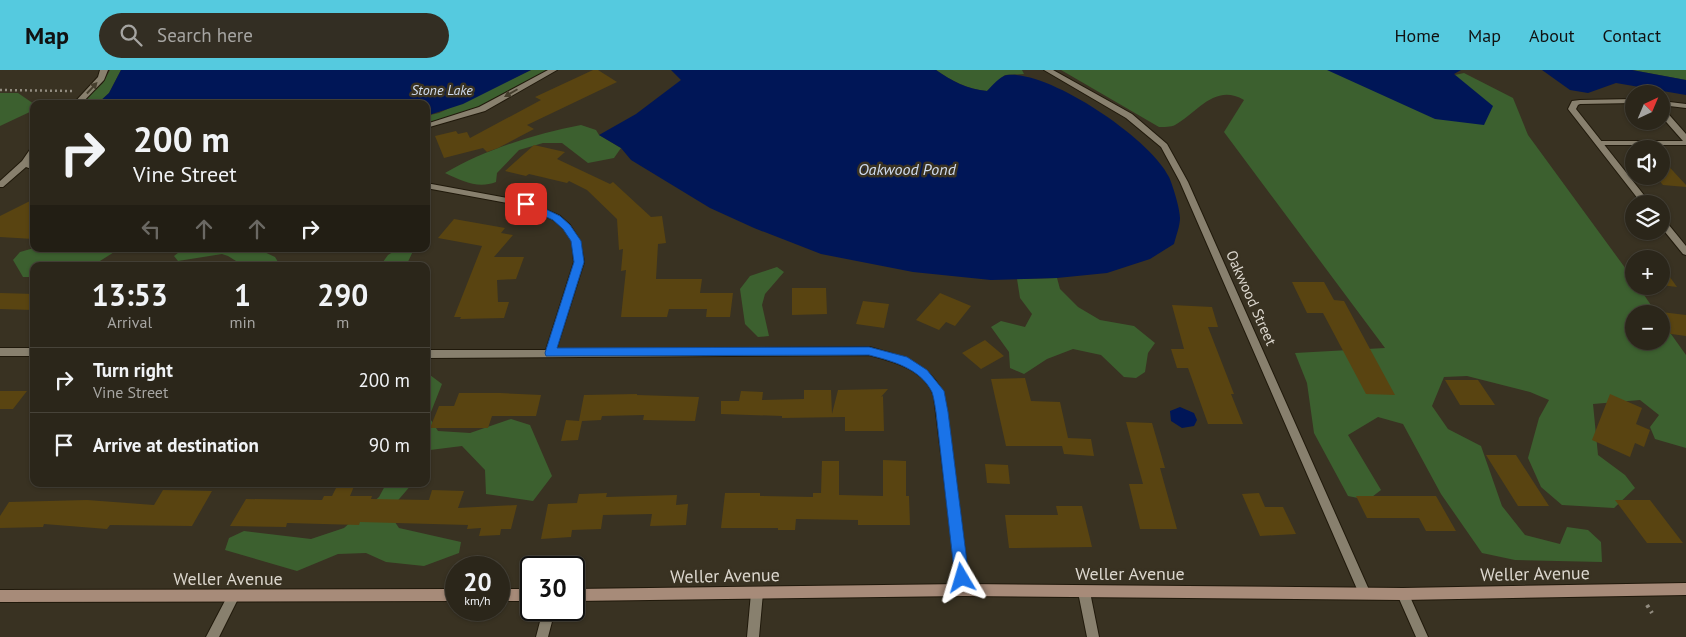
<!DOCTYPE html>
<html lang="en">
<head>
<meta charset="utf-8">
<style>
	:root { --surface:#2b261a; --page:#332e23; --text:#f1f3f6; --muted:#a6a5a2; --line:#474339; --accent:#55cadf }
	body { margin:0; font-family:"PT Sans",sans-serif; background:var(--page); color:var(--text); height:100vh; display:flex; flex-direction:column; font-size:19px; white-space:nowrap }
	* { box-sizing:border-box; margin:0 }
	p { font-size:16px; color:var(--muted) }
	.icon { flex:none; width:28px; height:28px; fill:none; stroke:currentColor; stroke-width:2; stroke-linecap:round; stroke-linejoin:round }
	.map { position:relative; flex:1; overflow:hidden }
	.drawer { position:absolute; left:30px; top:192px; width:400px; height:225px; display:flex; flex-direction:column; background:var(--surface); border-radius:10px; box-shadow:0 1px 4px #0004,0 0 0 1px var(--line) }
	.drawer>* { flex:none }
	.banner { position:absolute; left:30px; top:30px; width:400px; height:152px; border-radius:10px; box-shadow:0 1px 4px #0004,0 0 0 1px var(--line); background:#2b261a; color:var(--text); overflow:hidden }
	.needle { width:32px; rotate:44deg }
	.buttons { position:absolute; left:1625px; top:15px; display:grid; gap:10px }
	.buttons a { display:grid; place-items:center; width:45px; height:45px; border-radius:50%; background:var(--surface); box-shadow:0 1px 4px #0004,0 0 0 1px var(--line); font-size:25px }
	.speed { position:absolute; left:445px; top:486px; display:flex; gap:10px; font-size:25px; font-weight:700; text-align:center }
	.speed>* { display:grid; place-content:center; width:65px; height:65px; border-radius:50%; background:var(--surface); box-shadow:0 1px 4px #0004,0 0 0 1px var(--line); line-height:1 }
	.speed small { font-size:12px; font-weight:400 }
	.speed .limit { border:2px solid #111; border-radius:8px; background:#fff; color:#111 }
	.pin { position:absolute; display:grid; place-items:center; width:42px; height:42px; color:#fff; margin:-21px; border-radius:10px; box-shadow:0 2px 8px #0006 }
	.me { position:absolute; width:55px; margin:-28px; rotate:353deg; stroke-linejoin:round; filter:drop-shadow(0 0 4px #0008) }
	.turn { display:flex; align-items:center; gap:18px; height:105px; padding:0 20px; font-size:22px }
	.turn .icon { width:65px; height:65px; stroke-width:2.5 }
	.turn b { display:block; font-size:35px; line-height:42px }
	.lanes { display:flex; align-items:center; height:48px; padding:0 20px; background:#0003; justify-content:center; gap:25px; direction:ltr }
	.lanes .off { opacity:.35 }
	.eta { display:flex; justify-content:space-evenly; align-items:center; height:85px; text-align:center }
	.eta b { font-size:30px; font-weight:600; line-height:35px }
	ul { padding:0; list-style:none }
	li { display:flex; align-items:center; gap:15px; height:65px; padding:0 20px; border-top:1px solid var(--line) }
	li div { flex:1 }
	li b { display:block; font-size:19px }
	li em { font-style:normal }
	header { display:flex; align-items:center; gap:30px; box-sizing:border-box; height:70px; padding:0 25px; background:var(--accent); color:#111 }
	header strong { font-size:24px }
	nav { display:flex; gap:28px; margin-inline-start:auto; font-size:18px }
	.search { width:350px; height:45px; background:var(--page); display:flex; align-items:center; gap:12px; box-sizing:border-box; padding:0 18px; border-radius:28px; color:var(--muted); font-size:19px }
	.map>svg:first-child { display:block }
	.green { fill:#3c602f }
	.water { fill:#001657 }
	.building { fill:#594411 }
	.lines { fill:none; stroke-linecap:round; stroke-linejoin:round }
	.lane-casing { stroke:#20190b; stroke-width:2 }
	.street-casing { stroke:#20190b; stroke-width:2 }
	.secondary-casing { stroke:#20190b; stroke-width:2 }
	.path-far1 { stroke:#928c80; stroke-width:2.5; stroke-dasharray:2 3; stroke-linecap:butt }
	.path { stroke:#928c80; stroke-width:4; stroke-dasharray:3 4.5; stroke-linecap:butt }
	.lane { fill:#88806e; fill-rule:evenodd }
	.street { fill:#88806e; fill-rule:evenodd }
	.secondary { fill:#a78b79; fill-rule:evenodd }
	.oneway { fill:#453e2d }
	.route { fill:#1a73e8; stroke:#114b97 }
	.labels { text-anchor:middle; stroke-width:5; stroke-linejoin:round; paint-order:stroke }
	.far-water-label { font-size:14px; font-style:italic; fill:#d0dcf0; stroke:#393222 }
	.street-label { font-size:15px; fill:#dcd7ce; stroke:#393222 }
	.water-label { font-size:16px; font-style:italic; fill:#d0dcf0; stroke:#393222 }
	.near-street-label { font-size:18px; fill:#dcd7ce; stroke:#393222 }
</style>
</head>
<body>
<header>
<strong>Map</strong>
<div class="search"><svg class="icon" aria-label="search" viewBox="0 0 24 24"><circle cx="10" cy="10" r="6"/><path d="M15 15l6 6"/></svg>Search here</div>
<nav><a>Home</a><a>Map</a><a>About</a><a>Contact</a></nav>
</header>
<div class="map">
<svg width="1686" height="567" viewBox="0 0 1686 567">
	<rect width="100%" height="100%" fill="#393222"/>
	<!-- green -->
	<path class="green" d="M110,0H121L109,23L97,34H81L103,13Z
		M531,0H548L477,38L426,55V46L439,43Z
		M936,0H1022L1024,4L1005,5L987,21C967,19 952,11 936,0Z
		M1061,0H1334L1427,11L1464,3L1513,28L1528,65L1623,195L1634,210V216H1638L1657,244H1634V271H1661V250L1686,285V378L1655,369L1650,357L1659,345L1640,330L1593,334L1598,385L1625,405L1635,418L1614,438L1562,435L1541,417L1528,388L1539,348L1549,330L1530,322L1467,306L1444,307L1432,336L1448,359L1481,376L1502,436L1525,465L1560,474L1567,457L1588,460L1601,472L1602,492L1515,490L1482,483L1441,424L1403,354L1378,347L1348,365L1381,420L1368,430L1348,426L1314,363L1307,313L1295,283L1385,278L1224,62L1244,30C1215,13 1198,42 1175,55C1171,57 1164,57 1159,57Z
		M1632,0H1686V10Z
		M0,23H18L34,34V40L0,56Z
		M581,55L596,60L599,65L621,78L614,88L588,93L562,73H543L519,80L497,103L496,112C478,119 462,111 445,103C486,79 535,64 581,55Z
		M34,178V179H119L92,196H34V207H23L13,190L20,182Z
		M183,179H258L275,187L278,192L274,196H244L228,186L222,184L178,191L174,186Z
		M398,179H414L406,196H377H380L388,185Z
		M777,197L784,202L765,224L762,235L769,266L758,267L745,254L740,219L750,206Z
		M1057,208L1060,219L1078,237L1100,250L1134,256L1155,273L1148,283L1145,302L1136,308L1124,307L1101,285L1073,279L1047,289L1024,304L1010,298L1009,282L991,257L1001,251L1025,257L1032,244L1020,228L1017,209Z
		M426,302L442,314L429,347L438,361L470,363L511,349L530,355L552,406L533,431L486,424L485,400L462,376L430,380L426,386Z
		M386,414H412L388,442L399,458L461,472L459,483L424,496L386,492L366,483L338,484L297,501L225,480L229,468L244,461L311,469L344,458L379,427Z"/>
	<!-- water -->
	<path class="water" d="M121,0H531L463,34L426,46V34H97L109,23Z
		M671,0H936C952,11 967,19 987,21C992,16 1000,6 1007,5C1049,0 1151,69 1169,107C1173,116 1180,139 1180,148C1180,156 1176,166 1174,174L1150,189L1107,203L1057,208L991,210L913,202L821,184L754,158L710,138L631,90L621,78L599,65L636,44L681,10Z
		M1327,0H1461L1454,4L1493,36L1484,55L1435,49Z
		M1542,0H1632L1686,10V25L1616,13L1588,23L1570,20Z
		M1180,337L1194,343L1197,350L1194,356L1182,358L1171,351L1170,341Z"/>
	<!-- building -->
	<path class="building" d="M593,0H598L617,12L527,55L534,59L498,78L487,82L483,78L444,88L435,66L456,61L458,64L467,62L470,68L541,30L535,27Z
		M534,75L565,82L557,89L610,114L613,112L651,147L662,146L666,173L658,174L656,209H702L700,223H733L730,247H706L707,239H669L667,247H621L626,200L621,201L623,179L619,180L617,149L587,120L569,111L567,113L529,104L526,106L505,101Z
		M1661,88L1686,115V117L1663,115L1655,106H1661Z
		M34,129V169L0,167V146Z
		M454,149L505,158L501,163L513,165L494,187H524L516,209L497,210L498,232H509L504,248L460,249L461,247H454L482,176L438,168Z
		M1661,196H1662L1677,217L1661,215Z
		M1292,212H1324L1334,230L1344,231L1395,325L1366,324L1323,243H1307Z
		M792,218H826L827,244L792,245Z
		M0,223L34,224V240L0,239Z
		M940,223L971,236L955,256L946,252L939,260L916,250Z
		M863,231L889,234L884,258L856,254Z
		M1172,235L1212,237L1218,257H1208L1234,324H1231L1243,354H1208L1188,298H1177L1171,279H1184Z
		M1661,242L1686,245V266L1664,263L1661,258Z
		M985,270L1004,286L981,299L962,283Z
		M1025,308L1031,331L1060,332L1068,368L1091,369L1094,386L1064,384L1062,376H1006L991,309Z
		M1445,310H1478L1495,335H1460Z
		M888,319L881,327L883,326L884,361H845V347L782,348V346L721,344V331H739L741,321L763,322L762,330L804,329V320H831L832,344L838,320Z
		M0,321H27L13,339H0Z
		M459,323H500L541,325L536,346H492L488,358H430L439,336H454Z
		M637,324V325L699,327L695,351L643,350L644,345L602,346L601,350L582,351L578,370L561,371L566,350L579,351L584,325Z
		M1610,324L1642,338L1636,354L1650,360L1644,377L1635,373L1630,387L1592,370Z
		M1126,352L1152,353L1165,398H1160L1177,459H1140L1129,414H1143Z
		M1486,385H1516L1549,436H1518Z
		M883,390L906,391V426H909L910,455H858V450L796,449L795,460H778V458H721L725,423H760V426L813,427V423H821L822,391H839V425L883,426Z
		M985,394L1008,395L1010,414L987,413Z
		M338,414H355L350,426H372L371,429L429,430L432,420L464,421L458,438L517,435L511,459H501L500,465L479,466L481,458L467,459L468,455L360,452L359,455L287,453L286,457L230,456L246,429L322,430L324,426H332Z
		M163,420L212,421L192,456L110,455L107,459L44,454L43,457L0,458V446L9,432L87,430L154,435Z
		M607,423L606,427L677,425L676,435L688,434L686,455L650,456L652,444L603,445L601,459L572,460L571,467L541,469L548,434L577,433L579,424Z
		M1259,423L1265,437H1283L1296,464L1260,466L1242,424Z
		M1356,426H1436L1456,461H1426L1419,448H1367Z
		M1615,430H1650L1683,473H1647Z
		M1056,436H1082L1092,477L1009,478L1005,445H1058Z"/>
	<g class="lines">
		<!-- lane casing -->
		<g class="lane-casing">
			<path id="lane" d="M1661,39H1664L1686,64V75H1599L1595,73L1599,71H1683L1661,46Z"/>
		</g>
		<!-- street casing -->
		<g class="street-casing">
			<path id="street" d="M100,0H108L104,10L81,34H73L98,7Z
				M548,0H557L485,41L426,58V54L479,37Z
				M1044,0H1053L1132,44L1167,74L1188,112L1370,522L1368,526L1364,528L1360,526L1180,112L1161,77L1126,48Z
				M1634,29V33L1580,34L1578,35L1576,39L1651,134H1642L1568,39L1572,31L1580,30Z
				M1661,31L1686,34V38L1661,35Z
				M31,78H34V86L30,92L34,95V100L26,97L3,117H0V111L22,91Z
				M426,113L529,132L560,146L570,155L580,171L584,192L556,280L869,277C902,286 939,296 946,335L970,520L968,524L964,526L960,524L958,520L934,327C927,300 893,291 869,285L426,288V280H546L574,192L572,171L564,159L554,150L524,136L426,118Z
				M1661,148L1664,149L1686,176V185L1683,184L1661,157Z
				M0,278H34V286H0Z
				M1084,516L1088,518L1090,522L1099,567H1087L1078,522L1080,518Z
				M757,517L761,519L763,523L759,567H747L751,523L753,519Z
				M1403,518L1407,520L1428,567H1416L1397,524L1399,520Z
				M233,521L237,523L239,527L219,567H206L229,523Z
				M543,540H555L548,567H536Z"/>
		</g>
		<!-- secondary casing -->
		<g class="secondary-casing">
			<path id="secondary" d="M1686,513V525L1403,530L964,526L574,531V519L964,514L1403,518Z
				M456,519V531L0,532V520Z
				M499,519H531V531H499Z"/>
		</g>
		<!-- path-far1 -->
		<path class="path-far1" d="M0,20L72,21"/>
		<!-- path -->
		<path class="path" d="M1647,535L1652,543"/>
		<!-- lane -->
		<use href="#lane" class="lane"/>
		<!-- street -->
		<use href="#street" class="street"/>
		<!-- secondary -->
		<use href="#secondary" class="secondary"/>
	</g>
	<!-- one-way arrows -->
	<defs><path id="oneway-solid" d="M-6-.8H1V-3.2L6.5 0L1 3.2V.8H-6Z" transform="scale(1.25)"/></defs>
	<g class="oneway">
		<use href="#oneway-solid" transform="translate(92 18) rotate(-47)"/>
		<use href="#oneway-solid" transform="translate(511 23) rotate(150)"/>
	</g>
	<!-- route -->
	<path class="route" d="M522,131H529L560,146L570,155L581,171L584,192L557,278L869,277L907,287L927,300L944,321L948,342L969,508L967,512L962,514L957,512L955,508L936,342C935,336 934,328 932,322C920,298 892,291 869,285L546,286L545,283L574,192L571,171L563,159L553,150L522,136Z"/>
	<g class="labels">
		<!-- far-water labels -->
		<g class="far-water-label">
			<text x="442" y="25">Stone Lake</text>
		</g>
		<!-- street labels -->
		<g class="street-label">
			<text transform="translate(1251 228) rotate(66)" y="5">Oakwood Street</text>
		</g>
		<!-- water labels -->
		<g class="water-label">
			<text x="907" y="105">Oakwood Pond</text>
		</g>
		<!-- near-street labels -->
		<g class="near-street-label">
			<text x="1130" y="510">Weller Avenue</text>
			<text transform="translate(1535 504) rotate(-1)" y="6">Weller Avenue</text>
			<text transform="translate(725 506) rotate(-1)" y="6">Weller Avenue</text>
			<text x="228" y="515">Weller Avenue</text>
		</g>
	</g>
</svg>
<div class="buttons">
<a><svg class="needle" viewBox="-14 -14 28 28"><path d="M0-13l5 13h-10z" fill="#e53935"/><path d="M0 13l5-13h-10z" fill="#a6a5a2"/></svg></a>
<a><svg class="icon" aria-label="sound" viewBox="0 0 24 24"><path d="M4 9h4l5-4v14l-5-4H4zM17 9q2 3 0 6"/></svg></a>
<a><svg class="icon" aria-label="layers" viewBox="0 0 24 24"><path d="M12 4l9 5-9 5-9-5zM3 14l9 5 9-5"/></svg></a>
<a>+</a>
<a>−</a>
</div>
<div class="speed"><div>20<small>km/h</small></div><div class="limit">30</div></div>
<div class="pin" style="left:526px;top:134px;background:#d93025"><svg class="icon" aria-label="arrive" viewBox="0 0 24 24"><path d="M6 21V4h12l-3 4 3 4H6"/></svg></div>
<svg class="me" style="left:962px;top:508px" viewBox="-20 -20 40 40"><path d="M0-17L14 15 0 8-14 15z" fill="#1a73e8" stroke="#fff" stroke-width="4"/></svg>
<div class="banner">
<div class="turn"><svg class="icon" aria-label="right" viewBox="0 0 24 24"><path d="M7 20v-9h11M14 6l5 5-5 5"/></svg><div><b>200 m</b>Vine Street</div></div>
<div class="lanes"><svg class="icon off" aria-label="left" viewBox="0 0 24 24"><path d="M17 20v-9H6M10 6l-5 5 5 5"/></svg><svg class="icon off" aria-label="ahead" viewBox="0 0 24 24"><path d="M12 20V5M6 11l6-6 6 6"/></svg><svg class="icon off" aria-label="ahead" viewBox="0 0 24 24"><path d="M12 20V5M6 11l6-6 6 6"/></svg><svg class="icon" aria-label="right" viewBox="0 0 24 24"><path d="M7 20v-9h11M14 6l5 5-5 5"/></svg></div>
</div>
<section class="drawer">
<div class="eta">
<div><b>13:53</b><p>Arrival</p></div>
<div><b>1</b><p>min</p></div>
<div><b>290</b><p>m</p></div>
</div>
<ul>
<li><svg class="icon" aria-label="right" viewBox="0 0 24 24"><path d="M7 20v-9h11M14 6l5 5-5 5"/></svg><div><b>Turn right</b><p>Vine Street</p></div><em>200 m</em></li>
<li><svg class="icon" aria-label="arrive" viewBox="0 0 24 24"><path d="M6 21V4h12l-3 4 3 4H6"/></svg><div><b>Arrive at destination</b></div><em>90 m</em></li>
</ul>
</section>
</div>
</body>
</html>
